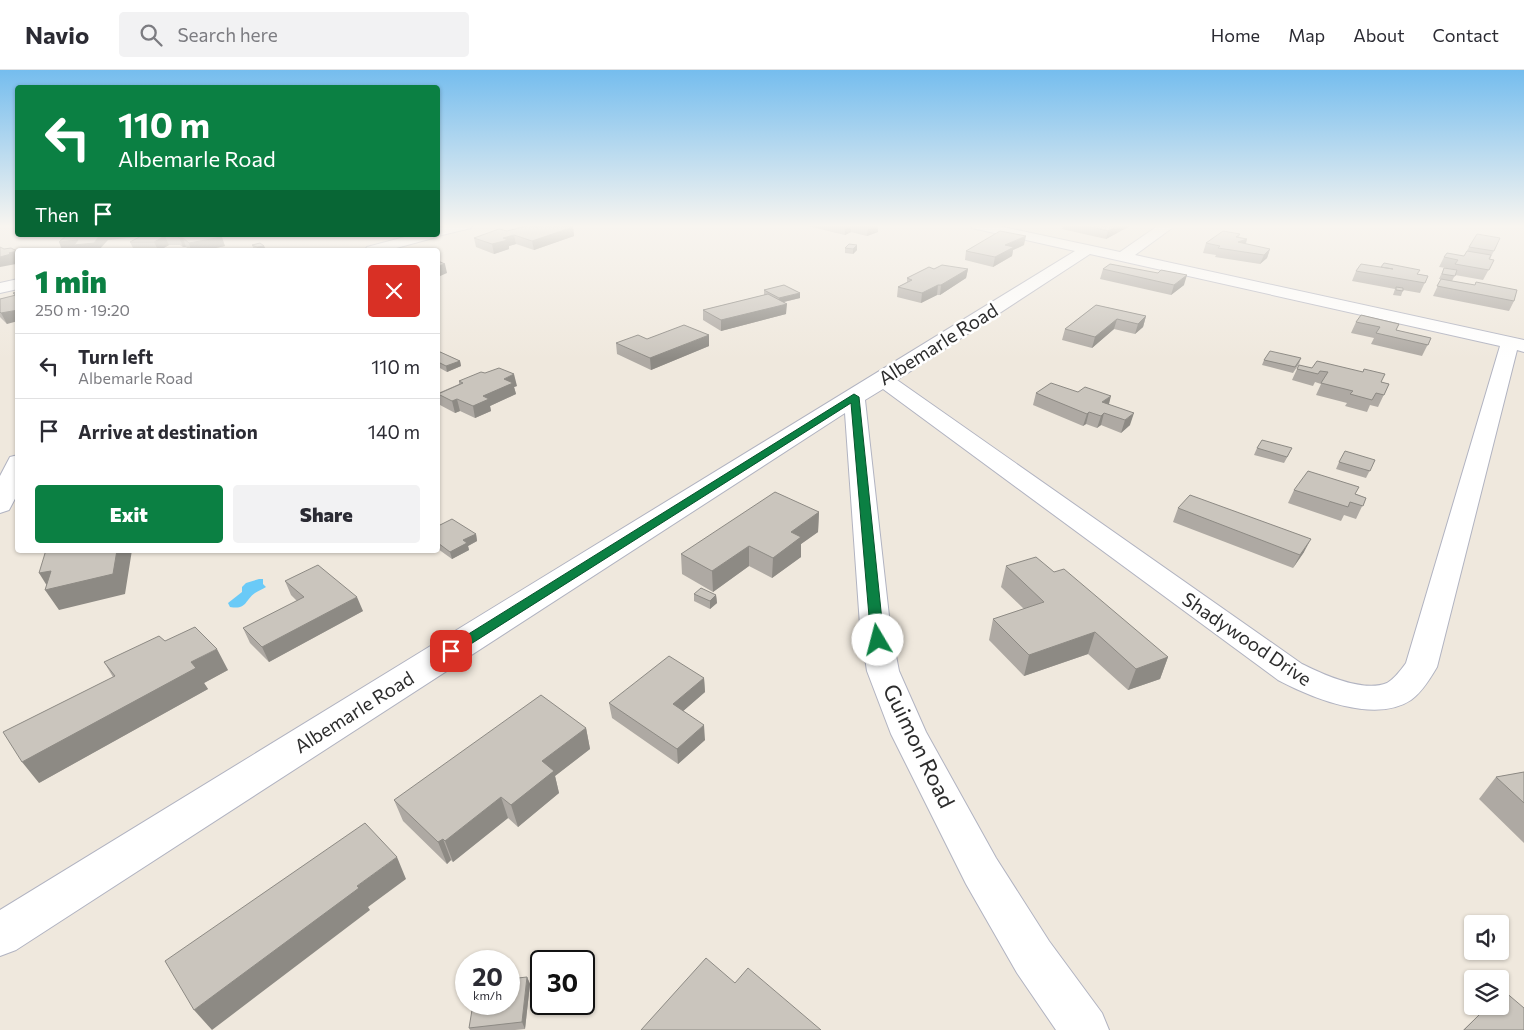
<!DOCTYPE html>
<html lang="en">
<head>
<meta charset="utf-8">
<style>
	:root { --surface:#fff; --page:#f2f2f3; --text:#2b2b33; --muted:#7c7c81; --line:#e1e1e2; --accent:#0b8043 }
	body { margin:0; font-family:Commissioner,sans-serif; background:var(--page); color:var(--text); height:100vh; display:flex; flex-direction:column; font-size:19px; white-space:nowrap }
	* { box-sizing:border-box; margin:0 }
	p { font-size:16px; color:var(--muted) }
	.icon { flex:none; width:28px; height:28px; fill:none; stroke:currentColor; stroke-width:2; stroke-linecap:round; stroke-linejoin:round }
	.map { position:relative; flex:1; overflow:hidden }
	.drawer { position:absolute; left:15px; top:178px; width:425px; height:305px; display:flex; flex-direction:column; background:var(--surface); border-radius:5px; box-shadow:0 1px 4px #0004 }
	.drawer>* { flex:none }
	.hud { position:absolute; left:15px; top:15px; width:425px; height:152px; border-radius:5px; box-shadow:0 1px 4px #0004; background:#0b8043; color:#fff; overflow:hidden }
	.controls { position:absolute; left:1464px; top:845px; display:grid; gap:10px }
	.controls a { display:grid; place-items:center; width:45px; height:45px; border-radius:5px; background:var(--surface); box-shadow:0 1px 4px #0004; font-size:25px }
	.speed { position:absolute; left:455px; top:880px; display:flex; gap:10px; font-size:25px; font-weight:700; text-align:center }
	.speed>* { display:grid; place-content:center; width:65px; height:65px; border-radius:50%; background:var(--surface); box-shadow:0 1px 4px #0004; line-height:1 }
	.speed small { font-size:12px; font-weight:400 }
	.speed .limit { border:2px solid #111; border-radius:8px; background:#fff; color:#111 }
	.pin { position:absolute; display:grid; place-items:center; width:42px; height:42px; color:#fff; margin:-21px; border-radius:10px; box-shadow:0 2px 8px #0006 }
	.me { position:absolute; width:55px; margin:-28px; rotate:352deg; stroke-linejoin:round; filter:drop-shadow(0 0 4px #0008) }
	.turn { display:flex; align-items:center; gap:18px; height:105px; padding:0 20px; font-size:22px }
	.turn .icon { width:65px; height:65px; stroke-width:2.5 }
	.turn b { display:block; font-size:35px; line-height:42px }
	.then { display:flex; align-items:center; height:48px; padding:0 20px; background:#0003; gap:10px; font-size:19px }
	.round { display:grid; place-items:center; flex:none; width:52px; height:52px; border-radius:5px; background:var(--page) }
	.summary { display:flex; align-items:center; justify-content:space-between; height:85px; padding:0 20px }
	h1 { font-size:30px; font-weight:800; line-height:38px; color:var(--accent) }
	.cta { display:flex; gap:10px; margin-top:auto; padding:10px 20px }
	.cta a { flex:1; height:58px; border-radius:5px; background:var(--accent); color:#fff; font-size:20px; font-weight:800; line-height:58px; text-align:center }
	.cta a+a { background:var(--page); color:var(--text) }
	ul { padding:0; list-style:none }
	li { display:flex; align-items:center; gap:15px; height:65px; padding:0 20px; border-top:1px solid var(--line) }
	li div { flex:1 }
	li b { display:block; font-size:19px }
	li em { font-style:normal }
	header { display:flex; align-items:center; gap:30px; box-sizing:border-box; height:70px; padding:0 25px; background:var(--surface); border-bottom:1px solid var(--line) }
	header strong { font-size:24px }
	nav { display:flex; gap:28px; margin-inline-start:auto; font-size:18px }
	.search { width:350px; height:45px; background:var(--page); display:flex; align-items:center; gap:12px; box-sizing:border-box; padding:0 18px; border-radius:5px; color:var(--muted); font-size:19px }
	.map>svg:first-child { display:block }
	.water { fill:#6acaf7 }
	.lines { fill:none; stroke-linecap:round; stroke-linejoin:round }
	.street-casing { stroke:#b1b3c1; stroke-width:2 }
	.street { fill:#fff; fill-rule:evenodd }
	.wall { fill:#aea9a3 }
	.shaded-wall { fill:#8d8a84 }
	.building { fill:#cac5bd; stroke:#8d8a84 }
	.route { fill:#0b8043; stroke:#07532c }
	.labels { text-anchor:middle; stroke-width:5; stroke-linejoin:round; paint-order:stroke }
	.street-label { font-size:19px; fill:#2c2c2c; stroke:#fff }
	.near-street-label { font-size:22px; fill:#2c2c2c; stroke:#fff }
</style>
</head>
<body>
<header>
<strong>Navio</strong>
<div class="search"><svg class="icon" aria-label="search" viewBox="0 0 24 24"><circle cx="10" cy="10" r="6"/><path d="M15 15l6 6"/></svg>Search here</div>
<nav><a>Home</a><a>Map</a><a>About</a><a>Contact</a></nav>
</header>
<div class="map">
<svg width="1524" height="960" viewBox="0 0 1524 960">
	<rect width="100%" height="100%" fill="#efe8dd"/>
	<!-- water -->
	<path class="water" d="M259,509H263V514L266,517C263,519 258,521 255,523C244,531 247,540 230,537L228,533L242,522V517L246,513Z"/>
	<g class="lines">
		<!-- street casing -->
		<g class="street-casing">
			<path id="street" d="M451,155H473L471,158L438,166L435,165L433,168L389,180H365L367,177L412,165H438V158Z
				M971,155H994L1120,182L1159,155H1173L1172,158L1135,185L1524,270V282L1517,280L1437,597C1430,609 1422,622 1411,630C1375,654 1312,628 1278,610L883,319L865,330L890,555L899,601L926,662L996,788L1049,871L1102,943L1109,960H1056L1017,903L966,814L891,664L867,601L860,555L845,343L16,880L0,886V840L1075,181L972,158ZM1090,184L1500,276L1406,593C1401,600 1394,609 1387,613C1363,623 1322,604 1302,594L897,310Z
				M18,209V219L0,223V213Z
				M18,385V423L9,440L0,443V406L10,387Z"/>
		</g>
		<!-- street -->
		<use href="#street" class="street"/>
	</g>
	<!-- wall -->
	<path class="wall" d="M524,155L573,157L574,166L534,180L516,174L509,176V179L494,184L476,177L474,168L507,161L525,156Z
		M803,155H878V162L867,166L851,162L845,165Z
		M1063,155H1130V156L1106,169L1062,159Z
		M1240,164L1239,167L1247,169L1246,174L1270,179L1267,188L1260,194L1215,187L1216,185L1203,183L1206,173Z
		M143,165H219L225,176L206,180H190L186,177H183L180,175H169L160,180H134L130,172Z
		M1500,168L1490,189L1494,190L1483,210L1455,205L1452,211L1475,215L1476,212L1514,231L1509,241L1433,226L1441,209H1439L1444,198L1453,199L1439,197L1444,187L1464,186L1469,177Z
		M252,175L264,176L266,180H254Z
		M857,175V180L853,184L845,183V178Z
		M1024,175L1013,180L1012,186L993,197L965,190L966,181Z
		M934,199H968L966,208L940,225H937L921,233L897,227L898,217L907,212V208Z
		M1103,199L1184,215L1171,225L1100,209Z
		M1356,201L1418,204L1428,206L1420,223L1403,220L1401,226L1393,225L1395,219L1352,211Z
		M764,220L800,228L784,232L786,244L721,261L703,250V240L764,225Z
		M18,222L7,254L0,247V229L15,226L13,223Z
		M1096,235L1146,246L1143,257L1135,264L1114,259L1092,278L1062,270L1065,259Z
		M1356,252L1399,254L1396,260L1431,268L1422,286L1371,274L1374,268L1351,263Z
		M647,269L709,276L651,300L617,284L616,273Z
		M438,281L460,291L461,296L447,302L438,297Z
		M1301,288L1299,294L1293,303L1262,295L1264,290Z
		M1312,298L1381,312L1389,314L1378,337L1370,335L1367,342L1345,336L1347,333L1316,325L1321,314L1315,312L1313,316L1292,310L1297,299Z
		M459,311L517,316L514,317L516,324L490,336L491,341L475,348L460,341L455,343L440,335L438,323L459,314Z
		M1036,323L1109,335L1130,355L1121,363L1101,355L1097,358L1086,354L1083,356L1033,335Z
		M1257,378L1289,384L1284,393L1254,385Z
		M1375,390L1366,408L1336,399L1339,392Z
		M1294,420L1356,424L1366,428L1356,449L1344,445L1341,451L1288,433Z
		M1178,438L1304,482L1293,498L1173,452Z
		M819,442L818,462L801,474V487L772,508L749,496L713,522L682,504L681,484Z
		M438,456L476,464L477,471L468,476L469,480L452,489L438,479Z
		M1006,496L1054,502L1168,587L1160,609L1128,620L1088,584L1024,606L989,570L993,549L1024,539L1001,517Z
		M285,511L363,541L269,592L250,573L243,558L297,531L291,525Z
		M694,524L716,525L717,533L710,539L694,531Z
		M165,571L228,600L204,613L208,619L39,713L113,607L104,592Z
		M704,608L705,622L683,641L705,670L678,694L612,648L609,633Z
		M586,658L590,679L555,706L559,723L518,757L508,748L453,792L451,790L447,794L403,751L394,730Z
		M1524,702V773L1479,729L1496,707Z
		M527,907L530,914L525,959L515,960H470L469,958Z
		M1488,936H1500L1524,960H1463Z"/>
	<!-- shaded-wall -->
	<path class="shaded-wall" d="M849,155H851V162L845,165V156Z
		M875,155H878V162L867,166L868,157Z
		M1119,155H1130V156L1106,169L1108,161Z
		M573,157L574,166L534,180L532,171Z
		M100,165H139L137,167L108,170L99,180H62L59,172Z
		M178,165L183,168L186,177H183Z
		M514,165L516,174L509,176V179L494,184L492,174L503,168Z
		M165,166L169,175L160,180H158L154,172Z
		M1026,166L1024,175L1013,180L1012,186L993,197L995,187L1005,175Z
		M222,167L225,176L206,180H191L189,173Z
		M1247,169L1244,178L1238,172Z
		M857,175V180L853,184V179Z
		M264,176L266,180H257V177Z
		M1270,179L1267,188L1260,194L1264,185Z
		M17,181L18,183V191L15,192L16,194L0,197V187L9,183Z
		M445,194L447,203L438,207V196Z
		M968,199L966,208L940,225L941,215Z
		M1187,205L1184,215L1171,225L1174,215Z
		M938,215L937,225L921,233L922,223Z
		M800,223V228L779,233V228Z
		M787,234L786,244L721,261V250Z
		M18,240V251L7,254L1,243Z
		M1146,246L1143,257L1135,264L1138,254Z
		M1117,249L1114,259L1092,278L1095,267Z
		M709,265V276L651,300L650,288Z
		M460,291L461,296L447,302L446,296Z
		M514,304L517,316L514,317L516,324L490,336L491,341L475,348L473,336L483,326L504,309Z
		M1111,326L1108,338L1102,332Z
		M457,329L460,341L455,343L452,331Z
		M1089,342L1086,354L1083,356L1087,344Z
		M1104,343L1101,355L1097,358L1101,346Z
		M1134,343L1130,355L1121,363L1125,350Z
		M819,442L818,462L801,474V487L772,508L773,488L791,462Z
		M476,464L477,471L468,476L469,480L452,489L450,482L463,470Z
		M1311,469L1304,482L1293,498L1300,485Z
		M749,476V496L713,522L712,501Z
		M117,480H132L125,524L59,540L45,520L49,519L39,503Z
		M716,525L717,533L710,539V531Z
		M357,527L363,541L269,592L262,577Z
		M1095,562L1088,584L1024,606L1029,585Z
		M217,579L228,600L204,613L208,619L39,713L22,692L191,592Z
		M1168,587L1160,609L1128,620L1136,599Z
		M704,608L705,622L674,649L673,634Z
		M704,655L705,670L678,694L677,679Z
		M586,658L590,679L555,706L559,723L518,757L511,735L542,691Z
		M501,727L508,748L453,792L445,771Z
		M443,769L451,790L447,794L438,772Z
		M397,787L406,809L368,837L370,840L212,960L194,940L357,816Z
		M527,907L530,914L525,959L522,952Z"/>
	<!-- building -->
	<path class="building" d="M524,155H545L536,157L530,155L527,156Z
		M530,155L536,157L545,155H563L573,157L532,171L514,165L503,168L508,170L492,174L474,168L499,159L507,161Z
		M856,155H875L868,157Z
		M1081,155H1119L1108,161Z
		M1000,161L1026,166L1005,175L1014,177L995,187L966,181Z
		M1223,161L1240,164L1236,167L1247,169L1238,172L1270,179L1264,185L1218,178L1220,176L1206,173Z
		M1477,164L1500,168L1494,181L1469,177Z
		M67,165H100L94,173L74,175L78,170L59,172Z
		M143,165H219L222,167L189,173L183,168H179L177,166H165L154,172H130Z
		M260,173L264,176L257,177L252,175Z
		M849,174L857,175L853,179L845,178Z
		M0,177L4,179L11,178L17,181L9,183L11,184L0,187Z
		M1467,181L1491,185L1489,189L1494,190L1489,200L1455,194L1458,190L1444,187L1447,183L1464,186Z
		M438,191L445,194L438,196Z
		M1384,193L1420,200L1417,204L1428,206L1425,213L1356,201L1361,194L1393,199L1381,197Z
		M1110,194L1158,203L1161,200L1187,205L1174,215L1103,199Z
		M942,195L968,199L941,215H938L922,223L898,217L912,210L907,208L929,197L934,199Z
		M1444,198L1457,200L1455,206L1442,204Z
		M1441,209L1475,215L1476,212L1517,220L1514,231L1437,216Z
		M784,215L800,223L779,228L764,220Z
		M1396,217L1403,218V221L1396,220Z
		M18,222V240L1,243L0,242V229L16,225L13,223Z
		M768,224L787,234L721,250L703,240Z
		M1096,235L1146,246L1138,254L1117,249L1095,267L1065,259Z
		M1361,245L1399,254L1396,260L1431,268L1428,275L1376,263L1380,257L1356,252Z
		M684,255L709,265L650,288L616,273L638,265L647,269Z
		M438,281L460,291L446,296L438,292Z
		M1270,281L1301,288L1295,297L1264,290Z
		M1317,291L1363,302L1364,299L1385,304L1381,312L1389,314L1384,325L1376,323L1372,330L1350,324L1353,321L1321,313L1328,302L1320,301L1318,304L1297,299L1299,295L1312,298Z
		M499,298L514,304L504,309L513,313L483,326L489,329L473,336L457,329L452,331L438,324L463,313L459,311L481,302L485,303Z
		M1051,313L1078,322L1085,317L1111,326L1102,332L1134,343L1125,350L1104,343L1101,346L1089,342L1087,344L1036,323Z
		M1262,370L1292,378L1287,387L1257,378Z
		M1345,381L1375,390L1370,401L1339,392Z
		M1308,401L1359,417L1355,424L1366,428L1363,436L1350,432L1348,437L1294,420Z
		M775,422L819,442L791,462L801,467L773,488L749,476L712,501L681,484Z
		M1190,425L1311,469L1300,485L1178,438Z
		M452,449L476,464L463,470L467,473L450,482L438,473V456Z
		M46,480H117L113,504L45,520L51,501L39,503Z
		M1036,487L1054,502L1064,499L1168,587L1136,599L1095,562L1029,585L993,549L1044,532L1006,496Z
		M318,495L357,527L262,577L243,558L304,527L285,511Z
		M701,518L716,525L710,531L694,524Z
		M195,557L217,579L191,592L196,598L22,692L3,662L115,606L104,592L159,566L165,571Z
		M669,586L704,608L673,634L704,655L677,679L609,633Z
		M541,625L586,658L542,691L554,701L511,735L501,727L445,771L443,769L438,772L394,730Z
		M1524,702V733L1496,707Z
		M365,753L397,787L357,816L359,818L194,940L165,891Z
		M706,888L735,913L748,898L821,960H641Z
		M527,907L522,952L469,958L473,934H509V909Z
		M1504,921L1524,938V960H1464L1488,936H1500V925Z"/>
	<!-- sky -->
	<linearGradient id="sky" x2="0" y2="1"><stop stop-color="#75bdee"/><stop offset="0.54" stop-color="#f8f5f0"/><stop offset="1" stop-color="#f8f5f0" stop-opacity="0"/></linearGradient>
	<rect width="1524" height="289" fill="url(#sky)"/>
	<!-- route -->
	<path class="route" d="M854,324L859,327L884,570L882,573H873L871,570L851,333L455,584H446L444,581L446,578Z"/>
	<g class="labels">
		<!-- street labels -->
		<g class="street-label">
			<text transform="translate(938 274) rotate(-32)" y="7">Albemarle Road</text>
			<text transform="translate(1247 569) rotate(34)" y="7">Shadywood Drive</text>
			<text transform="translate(354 642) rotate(-32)" y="7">Albemarle Road</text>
		</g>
		<!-- near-street labels -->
		<g class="near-street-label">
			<text transform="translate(919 676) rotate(64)" y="8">Guimon Road</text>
		</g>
	</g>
</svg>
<div class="controls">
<a><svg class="icon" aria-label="sound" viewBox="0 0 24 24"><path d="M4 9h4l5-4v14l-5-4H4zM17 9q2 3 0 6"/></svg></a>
<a><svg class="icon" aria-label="layers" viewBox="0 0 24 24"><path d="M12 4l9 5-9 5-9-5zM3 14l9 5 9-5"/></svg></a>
</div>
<div class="speed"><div>20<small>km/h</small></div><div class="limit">30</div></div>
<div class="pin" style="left:451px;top:581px;background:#d93025"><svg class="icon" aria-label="arrive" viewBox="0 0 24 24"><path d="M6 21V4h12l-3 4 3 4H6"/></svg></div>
<svg class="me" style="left:878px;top:570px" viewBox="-20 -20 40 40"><circle r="19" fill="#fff"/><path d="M0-13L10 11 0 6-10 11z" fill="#0b8043"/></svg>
<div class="hud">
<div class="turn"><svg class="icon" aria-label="left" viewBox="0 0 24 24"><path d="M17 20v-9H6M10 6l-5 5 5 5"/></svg><div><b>110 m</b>Albemarle Road</div></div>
<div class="then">Then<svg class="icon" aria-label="arrive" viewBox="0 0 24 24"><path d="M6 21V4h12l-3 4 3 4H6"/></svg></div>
</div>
<section class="drawer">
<div class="summary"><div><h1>1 min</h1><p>250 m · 19:20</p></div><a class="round" style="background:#d93025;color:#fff"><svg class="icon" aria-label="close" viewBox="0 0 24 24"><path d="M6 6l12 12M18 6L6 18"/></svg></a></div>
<ul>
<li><svg class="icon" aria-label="left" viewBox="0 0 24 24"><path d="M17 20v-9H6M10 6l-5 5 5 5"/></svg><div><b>Turn left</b><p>Albemarle Road</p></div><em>110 m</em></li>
<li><svg class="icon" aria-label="arrive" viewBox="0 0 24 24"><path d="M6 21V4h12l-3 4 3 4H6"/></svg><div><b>Arrive at destination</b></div><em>140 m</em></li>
</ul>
<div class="cta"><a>Exit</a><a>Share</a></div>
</section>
</div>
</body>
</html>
